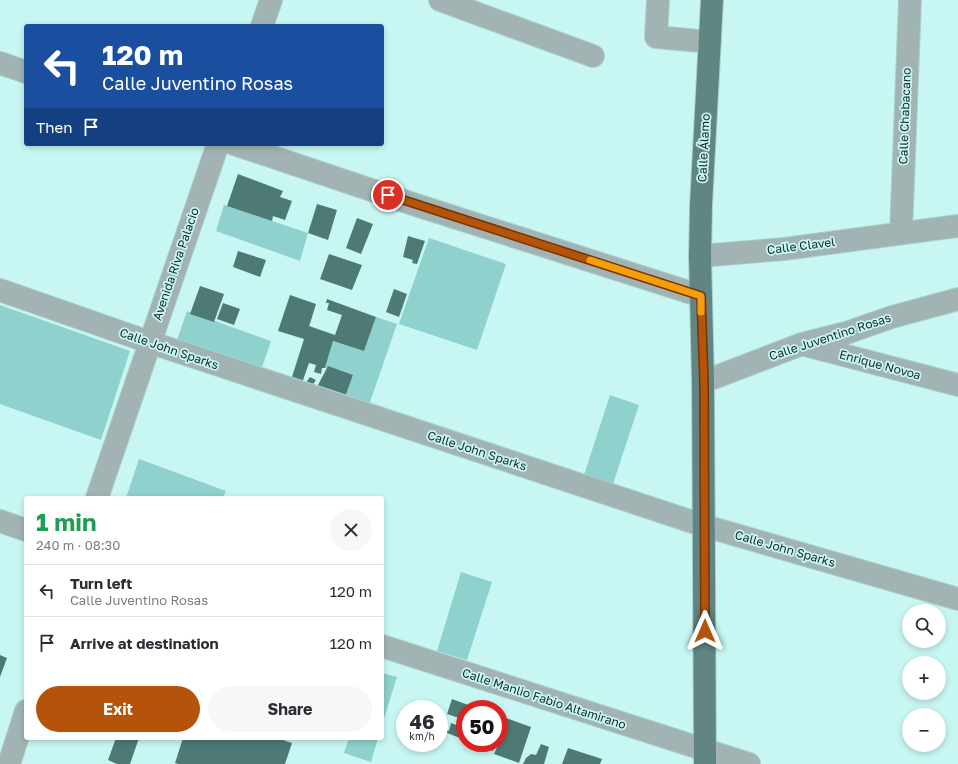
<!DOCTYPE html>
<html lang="en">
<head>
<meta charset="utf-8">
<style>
	:root { --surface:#fff; --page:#f7f7f7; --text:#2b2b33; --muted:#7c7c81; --line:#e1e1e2; --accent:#b45309 }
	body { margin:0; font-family:"Golos Text",sans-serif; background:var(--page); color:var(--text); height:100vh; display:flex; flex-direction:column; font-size:15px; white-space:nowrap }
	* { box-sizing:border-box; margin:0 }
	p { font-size:13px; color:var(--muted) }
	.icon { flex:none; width:22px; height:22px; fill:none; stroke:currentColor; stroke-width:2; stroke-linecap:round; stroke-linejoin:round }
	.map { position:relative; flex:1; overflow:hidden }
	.side { position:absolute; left:24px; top:496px; width:360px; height:244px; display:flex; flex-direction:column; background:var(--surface); border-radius:4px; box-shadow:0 2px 6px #0003 }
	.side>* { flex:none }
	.top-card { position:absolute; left:24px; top:24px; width:360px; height:122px; border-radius:4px; box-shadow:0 2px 6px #0003; background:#1a4fa0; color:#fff; overflow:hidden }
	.buttons { position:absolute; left:902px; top:604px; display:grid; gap:8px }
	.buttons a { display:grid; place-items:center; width:44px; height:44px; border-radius:50%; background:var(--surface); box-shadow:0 2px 6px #0003; font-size:20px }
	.speed { position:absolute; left:396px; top:700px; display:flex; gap:8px; font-size:20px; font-weight:700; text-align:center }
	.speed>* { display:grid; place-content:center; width:52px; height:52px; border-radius:50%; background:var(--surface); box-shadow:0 2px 6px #0003; line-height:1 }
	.speed small { font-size:10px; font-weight:400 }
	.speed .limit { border:6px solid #d22; background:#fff; color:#111 }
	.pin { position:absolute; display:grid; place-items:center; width:34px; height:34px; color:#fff; margin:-17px; border:2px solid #fff; border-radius:50%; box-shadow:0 1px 4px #0007 }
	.me { position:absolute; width:44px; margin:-22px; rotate:0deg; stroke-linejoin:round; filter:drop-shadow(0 0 3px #0008) }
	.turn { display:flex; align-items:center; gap:14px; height:84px; padding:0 12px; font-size:18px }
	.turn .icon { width:52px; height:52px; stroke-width:2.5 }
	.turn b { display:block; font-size:28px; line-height:34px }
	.then { display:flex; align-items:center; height:38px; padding:0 12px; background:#0003; gap:8px; font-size:15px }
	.round { display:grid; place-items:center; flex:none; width:42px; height:42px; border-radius:21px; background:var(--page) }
	.overview { display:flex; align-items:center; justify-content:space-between; height:68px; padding:0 12px }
	h1 { font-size:24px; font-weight:700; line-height:30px; color:#1e9e55 }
	.action { display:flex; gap:8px; margin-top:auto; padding:8px 12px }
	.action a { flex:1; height:46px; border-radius:24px; background:var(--accent); color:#fff; font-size:16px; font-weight:700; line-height:46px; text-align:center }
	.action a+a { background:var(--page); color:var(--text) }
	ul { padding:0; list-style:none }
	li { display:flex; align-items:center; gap:12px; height:52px; padding:0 12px; border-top:1px solid var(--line) }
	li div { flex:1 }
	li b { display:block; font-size:15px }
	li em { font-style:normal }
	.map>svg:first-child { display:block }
	.green { fill:#8fd1cc }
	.building { fill:#4e7a76 }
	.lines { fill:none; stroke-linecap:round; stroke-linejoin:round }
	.minor-casing { stroke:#a8d1ce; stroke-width:24 }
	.major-casing { stroke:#a8d1ce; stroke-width:24 }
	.minor { stroke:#a1b4b3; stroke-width:22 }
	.major { stroke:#608582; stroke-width:22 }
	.route-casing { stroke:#753606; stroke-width:10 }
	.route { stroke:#b45309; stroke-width:7 }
	.slow { stroke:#f59e0b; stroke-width:7 }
	.labels { text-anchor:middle; stroke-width:3.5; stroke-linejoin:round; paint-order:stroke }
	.street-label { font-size:12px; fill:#142625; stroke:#c8f7f3 }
</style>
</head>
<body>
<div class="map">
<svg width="958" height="764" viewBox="0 0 958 764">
	<rect width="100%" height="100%" fill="#c8f7f3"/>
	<!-- green -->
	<path class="green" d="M224,205L308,233L300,261L216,231Z
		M429,238L506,264L477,350L399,324Z
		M0,305L130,351L101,440L0,404Z
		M187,311L271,341L260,373L176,343Z
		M376,317L397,324L369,405L345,397L353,375L325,368L333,341L364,351Z
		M610,395L639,405L613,484L584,475Z
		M139,459L226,491L223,498H126Z
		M461,572L492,582L467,660L437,651Z
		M382,673L397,677L382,725Z
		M349,738H378L371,762L344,753Z"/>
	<!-- building -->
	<path class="building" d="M238,174L283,191L280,197L292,201L285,220L273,216L272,221L227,206Z
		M317,204L337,210L328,240L308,233Z
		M357,218L373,224L361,254L346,248Z
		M408,236L425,241L417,264L412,263L413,260L403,257Z
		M238,251L266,260L260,277L233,267Z
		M329,254L362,265L352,290L320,279Z
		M200,286L224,294L214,322L190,314Z
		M394,289L407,294L399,317L386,312Z
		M290,295L316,304L308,330L309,326L335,335L342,315L327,310L329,303H326L327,299L376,317L364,351L333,341L325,368H322L321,374L314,372L316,365L309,363L302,383L291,380L304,339L278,331Z
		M223,303L240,309L234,325L217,319Z
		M328,366L353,375L345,397L317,387Z
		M310,377L316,380L311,387L305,384Z
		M0,655L7,658L0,677Z
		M452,699L479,709H465V720L447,714Z
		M506,718L531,727L519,763L494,754L499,743Z
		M451,723L465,728V740L442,731L443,728L449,731Z
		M116,738H139L130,764H117L108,760Z
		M183,738H277L292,743L285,764H178L175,763Z
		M472,743H490L489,745L494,747L493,751Z
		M541,744L549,747L544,764H523L526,758L531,754L536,755Z
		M568,748L602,759L600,764H562Z"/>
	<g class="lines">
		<!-- minor casing -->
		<g class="minor-casing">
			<path id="minor" d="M440,0L593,56
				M658,0L656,37L710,42
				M262,26L271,0
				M0,63L26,72
				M234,144L416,205L701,296
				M901,233L910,0
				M700,256L784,249L958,226
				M0,290L149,342L705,526L958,599
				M805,345L958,385
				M703,382L802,344L846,333L892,317L958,299
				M97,498L218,144
				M0,521L26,530
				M382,646L749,764
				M9,764L26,711"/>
		</g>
		<!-- major casing -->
		<g class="major-casing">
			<path id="major" d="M705,764L703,382L700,256L701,205L712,0"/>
		</g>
		<!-- minor -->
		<use href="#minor" class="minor"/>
		<!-- major -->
		<use href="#major" class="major"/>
	</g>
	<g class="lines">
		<!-- route casing -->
		<g class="route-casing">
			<path id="route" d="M388,195L701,296L704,382L705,631"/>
		</g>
		<!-- route -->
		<use href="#route" class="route"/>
		<!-- slow -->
		<path class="slow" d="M590,260L701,296V312"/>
	</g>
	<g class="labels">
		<!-- street labels -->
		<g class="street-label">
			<text transform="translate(905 116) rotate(-88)" y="4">Calle Chabacano</text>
			<text transform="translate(704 148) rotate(-87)" y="4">Calle Álamo</text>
			<text transform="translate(801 246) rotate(-7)" y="4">Calle Clavel</text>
			<text transform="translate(176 264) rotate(-71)" y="4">Avenida Riva Palacio</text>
			<text transform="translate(830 337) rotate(-18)" y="4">Calle Juventino Rosas</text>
			<text transform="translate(169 349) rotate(19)" y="4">Calle John Sparks</text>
			<text transform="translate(880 365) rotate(15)" y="4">Enrique Novoa</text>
			<text transform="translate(477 451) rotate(18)" y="4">Calle John Sparks</text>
			<text transform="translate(785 549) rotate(16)" y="4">Calle John Sparks</text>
			<text transform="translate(544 699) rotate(18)" y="4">Calle Manlio Fabio Altamirano</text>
		</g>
	</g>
</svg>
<div class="buttons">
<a><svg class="icon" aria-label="search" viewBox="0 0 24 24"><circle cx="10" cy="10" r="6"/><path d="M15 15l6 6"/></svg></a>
<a>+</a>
<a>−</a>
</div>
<div class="speed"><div>46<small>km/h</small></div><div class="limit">50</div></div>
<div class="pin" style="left:388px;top:195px;background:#d93025"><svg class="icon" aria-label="arrive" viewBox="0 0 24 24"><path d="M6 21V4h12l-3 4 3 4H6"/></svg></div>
<svg class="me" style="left:705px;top:631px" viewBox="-20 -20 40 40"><path d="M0-17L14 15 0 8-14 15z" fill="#b45309" stroke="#fff" stroke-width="4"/></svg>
<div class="top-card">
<div class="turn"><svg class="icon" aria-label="left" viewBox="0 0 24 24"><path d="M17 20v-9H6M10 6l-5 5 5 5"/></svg><div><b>120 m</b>Calle Juventino Rosas</div></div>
<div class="then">Then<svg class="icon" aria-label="arrive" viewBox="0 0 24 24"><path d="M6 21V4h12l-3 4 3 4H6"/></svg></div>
</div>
<section class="side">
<div class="overview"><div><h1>1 min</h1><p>240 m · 08:30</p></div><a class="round"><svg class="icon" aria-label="close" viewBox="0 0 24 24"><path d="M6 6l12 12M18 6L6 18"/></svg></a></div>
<ul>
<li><svg class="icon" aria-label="left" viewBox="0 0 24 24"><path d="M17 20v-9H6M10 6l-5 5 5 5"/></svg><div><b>Turn left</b><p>Calle Juventino Rosas</p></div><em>120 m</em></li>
<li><svg class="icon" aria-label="arrive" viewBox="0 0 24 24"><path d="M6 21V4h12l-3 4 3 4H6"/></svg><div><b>Arrive at destination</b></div><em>120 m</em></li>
</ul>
<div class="action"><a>Exit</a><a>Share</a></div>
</section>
</div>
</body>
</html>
